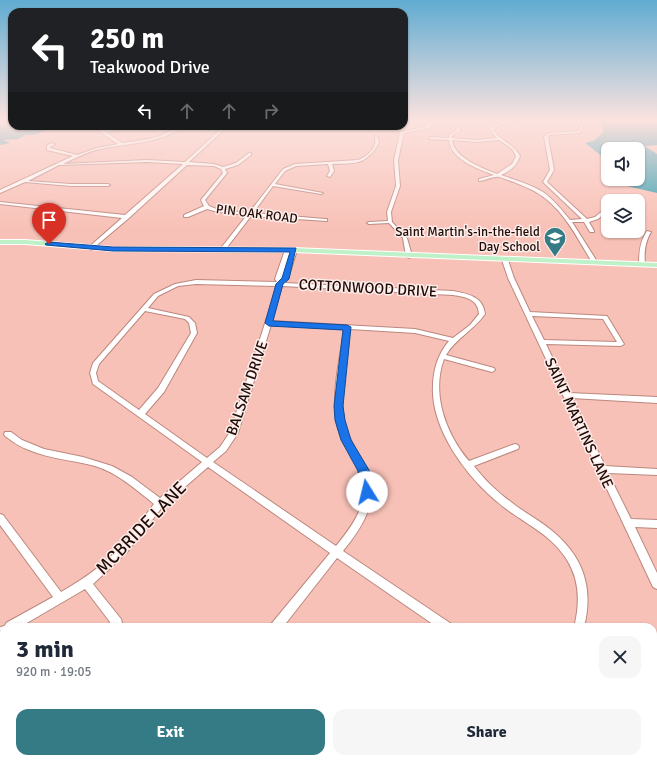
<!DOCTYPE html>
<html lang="en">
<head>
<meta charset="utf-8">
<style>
	:root { --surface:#fff; --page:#f6f6f7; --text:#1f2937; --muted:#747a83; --accent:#347b86 }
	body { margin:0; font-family:Signika,sans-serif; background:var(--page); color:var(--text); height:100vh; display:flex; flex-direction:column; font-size:15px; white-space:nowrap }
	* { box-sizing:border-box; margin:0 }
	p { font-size:13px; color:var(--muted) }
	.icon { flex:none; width:22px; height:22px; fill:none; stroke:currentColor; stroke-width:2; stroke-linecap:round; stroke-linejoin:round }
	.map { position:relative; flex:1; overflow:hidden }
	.details { position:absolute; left:0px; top:623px; width:657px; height:140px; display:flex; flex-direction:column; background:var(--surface); border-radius:12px 12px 0 0; box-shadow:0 1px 3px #0004 }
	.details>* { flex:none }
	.hud { position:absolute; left:8px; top:8px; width:400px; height:122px; border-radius:12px; box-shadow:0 1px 3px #0004; background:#202124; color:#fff; overflow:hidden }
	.tools { position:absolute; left:601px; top:142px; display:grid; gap:8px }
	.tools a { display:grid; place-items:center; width:44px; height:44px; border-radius:8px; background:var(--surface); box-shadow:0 1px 3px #0004; font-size:20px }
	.pin { position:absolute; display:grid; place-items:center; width:34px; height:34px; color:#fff; margin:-41px -17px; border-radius:50% 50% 50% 0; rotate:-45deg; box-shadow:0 0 4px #0007 }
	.pin .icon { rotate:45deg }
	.me { position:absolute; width:44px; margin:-22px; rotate:351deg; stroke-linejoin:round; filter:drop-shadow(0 0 3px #0008) }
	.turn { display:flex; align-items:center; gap:14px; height:84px; padding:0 16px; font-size:18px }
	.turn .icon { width:52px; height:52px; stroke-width:2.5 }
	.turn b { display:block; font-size:28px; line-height:34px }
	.lanes { display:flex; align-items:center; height:38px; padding:0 16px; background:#0003; justify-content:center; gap:20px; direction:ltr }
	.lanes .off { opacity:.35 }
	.round { display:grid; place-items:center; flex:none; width:42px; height:42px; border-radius:12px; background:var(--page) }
	.headline { display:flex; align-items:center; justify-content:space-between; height:68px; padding:0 16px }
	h1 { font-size:24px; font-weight:700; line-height:30px }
	.cta { display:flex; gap:8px; margin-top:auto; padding:8px 16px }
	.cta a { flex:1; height:46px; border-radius:12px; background:var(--accent); color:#fff; font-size:16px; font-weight:700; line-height:46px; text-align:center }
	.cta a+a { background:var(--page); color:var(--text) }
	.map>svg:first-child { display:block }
	.water { fill:#359fb0 }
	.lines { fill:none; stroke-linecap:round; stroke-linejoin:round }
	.minor-casing { stroke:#bb877e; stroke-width:2 }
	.major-casing { stroke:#fff; stroke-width:2 }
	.minor { fill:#fff; fill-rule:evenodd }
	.major { fill:#bef1c8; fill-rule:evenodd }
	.route { fill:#1a73e8; stroke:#114b97 }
	.labels { text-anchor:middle; stroke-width:3; stroke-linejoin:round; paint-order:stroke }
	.far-street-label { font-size:13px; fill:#1d0b08; stroke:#feece9 }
	.far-poi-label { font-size:13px; fill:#1d0b08; stroke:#feece9; text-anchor:end }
	.street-label { font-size:15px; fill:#1d0b08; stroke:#feece9 }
	.near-street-label { font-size:18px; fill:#1d0b08; stroke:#feece9 }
</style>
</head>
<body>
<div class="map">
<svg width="657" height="763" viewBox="0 0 657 763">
	<rect width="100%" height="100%" fill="#f8c1b7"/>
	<!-- water -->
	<path class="water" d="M601,121H657V145L644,146L657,154V193L627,186L623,179H638V149H608V161L585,143L593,141L604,132L601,126Z
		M12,122V126H51L46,128L49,129L35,135H26L18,139L3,140L10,143L0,145V126Z"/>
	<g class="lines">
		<!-- minor casing -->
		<g class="minor-casing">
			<path id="minor" d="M428,121H432L430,128L404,133L398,160L400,186L391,212L392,222L407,238L412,256L409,258L406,256L403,238L389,223L369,224L367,223L369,222L388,221L387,212L396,186L394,160L400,132L427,126Z
				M450,121H453L461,130L452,136V138L476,140L497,138L493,134L490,129C500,121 505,121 518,121L500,125L493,130C501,141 514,144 520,156C517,166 510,171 501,175C515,180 530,184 543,192C553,199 562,210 570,220L582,219L543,182L550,170L544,137L548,133L578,131L582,121H585L580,133L549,135L548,137L554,170L547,182L587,219L595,217L601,212L605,213L598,219L589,222L594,231V232H590L584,222H572L598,263L597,264H593C578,239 564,210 539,194C532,189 522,186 514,182C509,181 504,178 499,177C493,176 485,181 479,181V179L494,175C478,169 451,160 449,140L429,139L430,137L449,138V135L457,130ZM452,140L476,142L499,140L512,149L516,156L512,164L497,174C482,168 454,158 452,140Z
				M92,126H96L104,131L127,126V128L106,132L122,143C135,141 148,140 160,136C167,133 177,126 184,126C161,144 128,143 100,149C87,152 75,158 63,164L147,160L185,162L224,126H228L189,162L214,164L223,167L236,163L249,153H251V155L238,165L225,169L227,173L205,200L209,206L219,210L249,213L283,169L295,164L358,160C364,158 374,151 375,143C376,141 375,139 375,136L378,137L379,143C365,166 356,163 332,164L334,171L330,177L327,176L330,171L328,164L296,166L285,171L275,184L323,193L321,194L273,186L253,213L325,219H327V221L251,216L225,250H221V248L247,215L218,212L207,209L188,217H184V215L204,206L201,200L223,173L221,169L214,166L187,165L129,218L91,250L88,248L89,247L122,218L0,204V202L125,215L183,164L147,162L59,165L28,181L71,184H108L110,185L108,186H71L25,182L0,193V190L73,156L47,150V145L53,143L55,144L50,147V148L77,155L97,148L118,144Z
				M647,231L651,232C645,242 644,253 645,264L642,266L639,264C639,252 640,241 647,231Z
				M288,248L291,250L281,280L291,250L294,248L297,250L288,279L285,283L453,291C468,294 483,296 485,314C474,330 456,338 446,355L494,368L495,370L492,372L444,359C431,394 446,434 469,461L512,445L515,444L518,445L519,447L518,449L474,466C484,479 497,492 511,502C523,512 538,519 551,530C583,556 594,587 584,627H574C580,604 580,581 567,560C553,537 530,526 509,511C474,486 436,439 433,395C432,375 436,356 449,341L415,333L350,329C346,359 339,391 344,421C347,437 356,449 363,462C382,497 365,524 343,551L450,623L451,627H437L337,558L283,627H271L272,623L330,553L208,467L163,506L128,551L105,573L93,584L121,619L122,623L121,627H107L110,622L85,589L20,627H4V638L0,639V627L5,626L6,623L53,597L0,525V514L3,515L61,592C84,579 105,564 122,545C133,532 144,517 154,504C135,489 118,473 95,466C73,460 50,459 29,450C20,447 13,442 5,436L4,434L5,432H11L22,440L44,449L83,457L112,466L132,477L160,498L202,462L93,384L90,373L93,363L154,294L175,284L196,280L277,282L275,279L285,250ZM196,284L277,286L230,432L220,447L207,458L145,414L164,392L197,333L195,323L189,317L148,308L158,296L178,286ZM282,286L453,295C466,297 478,299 479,314L470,325L453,338L415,329L272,321ZM145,311L185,319L189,323L191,333L158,388L139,410L98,381L96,373L99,364ZM271,325L344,329C340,359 332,390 336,420C338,435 347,448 354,461C374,496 358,519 336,546L213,462L226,451L238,433Z
				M505,258L508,260L514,278L530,312L607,316L624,344L621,346L546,344L569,393L657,397V403L572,398L605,466L657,469V475L608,473L631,519L657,520V528L635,527L657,573V589L653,587L599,472L597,469V468L508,278L502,260ZM532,316L603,319L617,342L544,340Z
				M4,712V726L0,728V714Z
				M203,759H215V763H203Z"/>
		</g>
		<!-- major casing -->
		<g class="major-casing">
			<path id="major" d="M0,240H25L113,247L293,248L657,263V267L293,252L113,251L25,244H0Z"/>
		</g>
		<!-- minor -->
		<use href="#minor" class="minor"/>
		<!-- major -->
		<use href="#major" class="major"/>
	</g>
	<!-- sky -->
	<linearGradient id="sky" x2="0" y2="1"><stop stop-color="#60acd2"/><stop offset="0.53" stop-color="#fce3df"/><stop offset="1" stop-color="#fce3df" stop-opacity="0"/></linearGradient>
	<rect width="657" height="228" fill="url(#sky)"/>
	<!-- route -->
	<path class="route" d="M49,242L113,247L296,248L289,279L283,284L273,321L347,325L351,327L343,406L345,420L351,440L369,470L373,492L371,496H363L361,492L358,471L341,440L335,420L334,406L343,330L269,326L265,323L276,284L282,278L290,252L113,251L46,245L45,244Z"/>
	<!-- icons -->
	<defs>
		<g id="school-pin" transform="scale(1.15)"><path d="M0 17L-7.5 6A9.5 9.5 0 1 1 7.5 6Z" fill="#347b86" stroke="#feece9"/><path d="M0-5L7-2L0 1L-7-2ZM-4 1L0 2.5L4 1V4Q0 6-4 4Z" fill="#fff"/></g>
	</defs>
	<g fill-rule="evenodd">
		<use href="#school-pin" x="555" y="238"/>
	</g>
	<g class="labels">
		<!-- far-street labels -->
		<g class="far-street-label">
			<text transform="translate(257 213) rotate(7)" y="5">PIN OAK ROAD</text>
		</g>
		<!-- far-poi labels -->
		<g class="far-poi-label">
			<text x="540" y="236">Saint Martin's-in-the-field<tspan x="540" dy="15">Day School</tspan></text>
		</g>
		<!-- street labels -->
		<g class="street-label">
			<text transform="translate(368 288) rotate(3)" y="5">COTTONWOOD DRIVE</text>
			<text transform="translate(247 388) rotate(-71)" y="5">BALSAM DRIVE</text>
			<text transform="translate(579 423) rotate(65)" y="5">SAINT MARTINS LANE</text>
		</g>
		<!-- near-street labels -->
		<g class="near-street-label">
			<text transform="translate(141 528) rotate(-46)" y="6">MCBRIDE LANE</text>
		</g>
	</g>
</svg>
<div class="tools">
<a><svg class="icon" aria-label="sound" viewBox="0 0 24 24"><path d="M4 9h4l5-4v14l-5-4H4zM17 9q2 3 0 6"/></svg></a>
<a><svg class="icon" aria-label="layers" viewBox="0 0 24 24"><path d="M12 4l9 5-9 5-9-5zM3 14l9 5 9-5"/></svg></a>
</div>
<div class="pin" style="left:49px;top:244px;background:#d93025"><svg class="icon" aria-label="arrive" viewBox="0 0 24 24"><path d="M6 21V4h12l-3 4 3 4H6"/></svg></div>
<svg class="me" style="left:367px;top:492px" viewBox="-20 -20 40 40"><circle r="19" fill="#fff"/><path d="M0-13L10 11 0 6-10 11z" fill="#1a73e8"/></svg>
<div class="hud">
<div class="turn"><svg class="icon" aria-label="left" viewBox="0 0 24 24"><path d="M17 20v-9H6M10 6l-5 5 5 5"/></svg><div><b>250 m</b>Teakwood Drive</div></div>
<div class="lanes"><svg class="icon" aria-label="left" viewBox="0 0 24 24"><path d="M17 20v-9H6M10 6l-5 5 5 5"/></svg><svg class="icon off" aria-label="ahead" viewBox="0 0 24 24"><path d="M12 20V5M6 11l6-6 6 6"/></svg><svg class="icon off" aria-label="ahead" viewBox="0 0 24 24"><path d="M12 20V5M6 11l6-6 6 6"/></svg><svg class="icon off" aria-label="right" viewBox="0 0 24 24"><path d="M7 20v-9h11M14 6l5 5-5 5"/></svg></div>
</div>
<section class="details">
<div class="headline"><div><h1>3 min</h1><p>920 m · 19:05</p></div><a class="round"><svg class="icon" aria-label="close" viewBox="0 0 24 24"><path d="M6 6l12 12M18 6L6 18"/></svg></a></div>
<div class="cta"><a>Exit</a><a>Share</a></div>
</section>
</div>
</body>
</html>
